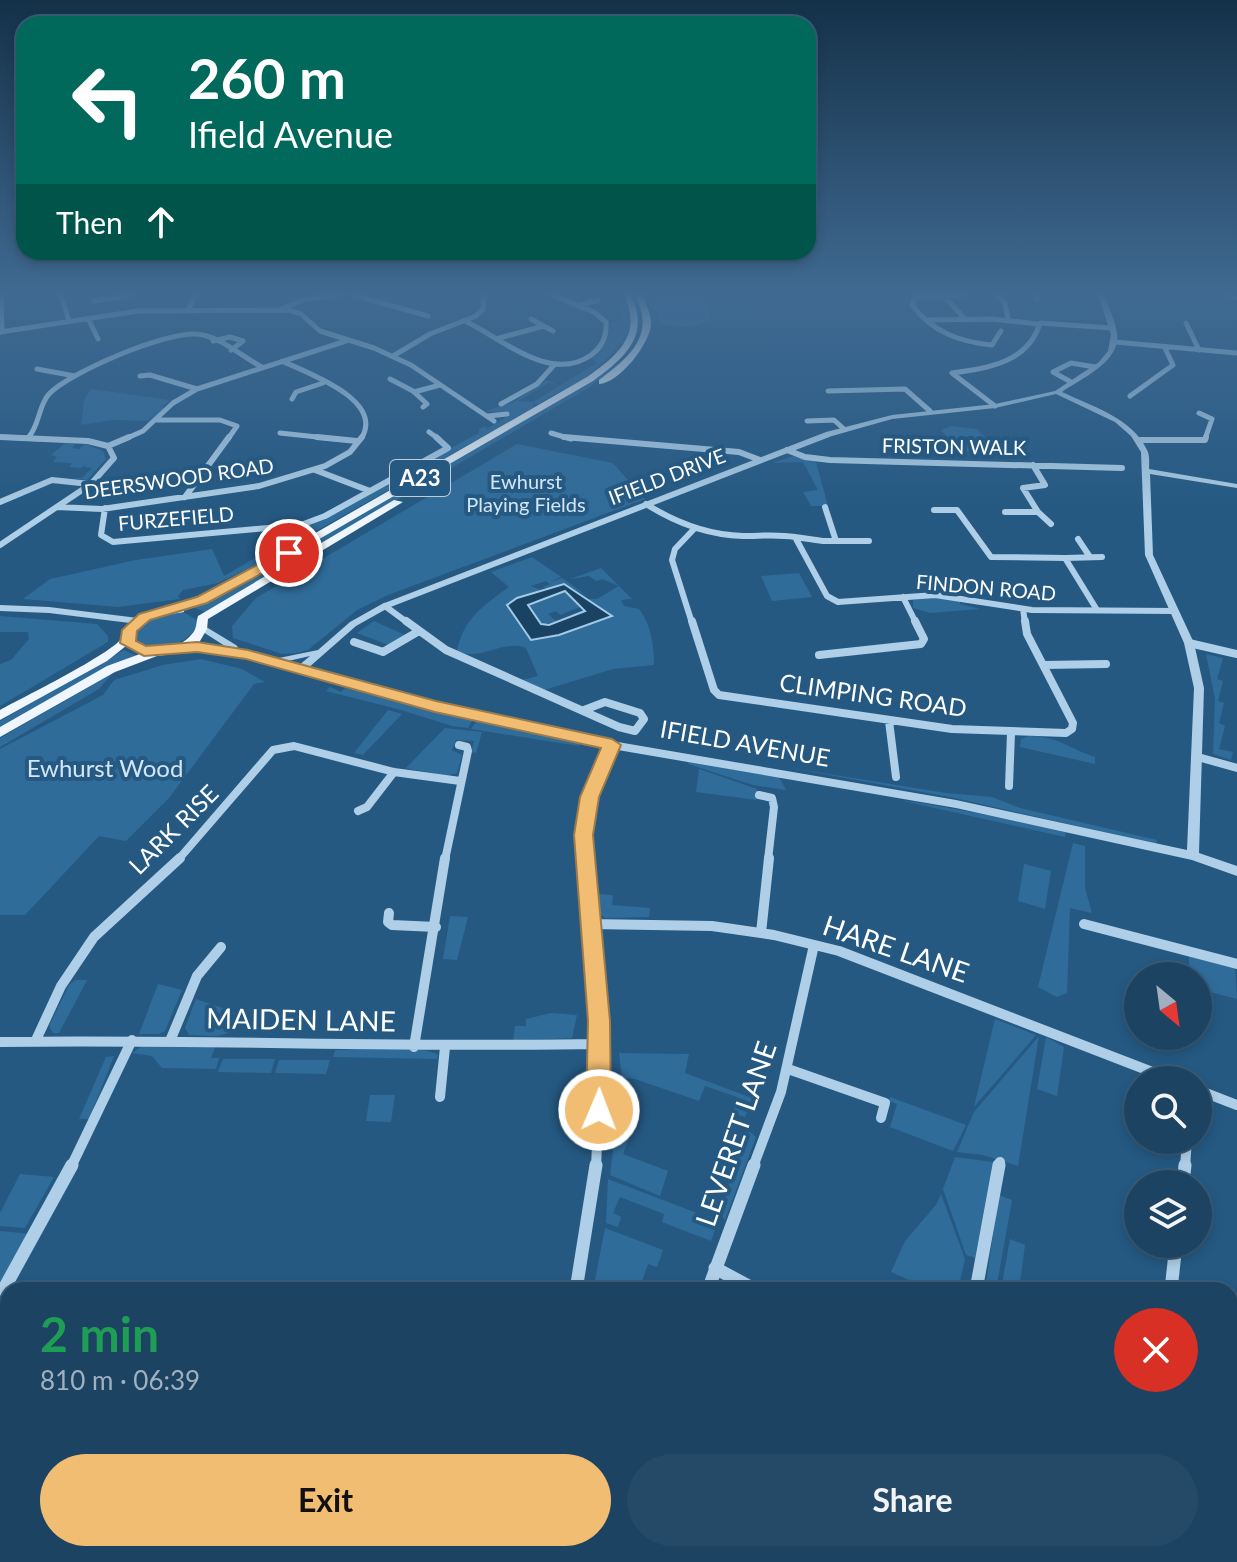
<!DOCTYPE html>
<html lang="en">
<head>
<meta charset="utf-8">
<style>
	:root { --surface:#1c4362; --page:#254a68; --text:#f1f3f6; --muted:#a0b0be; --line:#3a5c77; --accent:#f1bd72 }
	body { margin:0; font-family:Lato,sans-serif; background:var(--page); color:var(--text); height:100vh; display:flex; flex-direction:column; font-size:30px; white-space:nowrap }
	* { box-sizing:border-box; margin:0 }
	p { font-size:26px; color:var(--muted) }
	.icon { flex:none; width:44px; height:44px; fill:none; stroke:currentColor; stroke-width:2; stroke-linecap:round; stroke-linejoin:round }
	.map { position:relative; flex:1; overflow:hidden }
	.details { position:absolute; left:0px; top:1282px; width:1238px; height:280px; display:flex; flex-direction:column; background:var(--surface); border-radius:24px 24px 0 0; box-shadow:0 4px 12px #0003,0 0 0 2px var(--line) }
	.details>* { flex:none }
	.banner { position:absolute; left:16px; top:16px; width:800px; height:244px; border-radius:24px; box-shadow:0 4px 12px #0003,0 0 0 2px var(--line); background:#00695c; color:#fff; overflow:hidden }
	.needle { width:52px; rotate:151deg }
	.buttons { position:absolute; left:1124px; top:962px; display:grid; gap:16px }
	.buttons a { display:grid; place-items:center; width:88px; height:88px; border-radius:50%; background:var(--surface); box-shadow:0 4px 12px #0003,0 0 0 2px var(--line); font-size:40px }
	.pin { position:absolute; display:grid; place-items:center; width:68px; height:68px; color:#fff; margin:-34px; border:4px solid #fff; border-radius:50%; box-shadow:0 2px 8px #0007 }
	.me { position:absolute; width:88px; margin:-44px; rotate:1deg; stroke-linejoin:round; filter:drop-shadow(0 0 6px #0008) }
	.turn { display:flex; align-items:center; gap:28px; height:168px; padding:0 40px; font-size:36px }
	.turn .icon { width:104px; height:104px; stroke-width:2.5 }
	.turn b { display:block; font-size:56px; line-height:68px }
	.then { display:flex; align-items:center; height:76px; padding:0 40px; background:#0003; gap:16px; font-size:30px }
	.round { display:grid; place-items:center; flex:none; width:84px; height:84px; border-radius:42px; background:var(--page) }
	.head { display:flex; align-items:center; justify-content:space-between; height:136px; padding:0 40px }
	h1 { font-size:48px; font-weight:700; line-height:60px; color:#1e9e55 }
	.primary-button { display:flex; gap:16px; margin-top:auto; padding:16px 40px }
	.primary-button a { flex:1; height:92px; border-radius:48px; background:var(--accent); color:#111; font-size:32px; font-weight:700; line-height:92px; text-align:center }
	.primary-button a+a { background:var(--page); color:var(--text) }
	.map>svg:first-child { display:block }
	.green { fill:#306c9a }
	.water { fill:#1a4263; stroke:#a2cbe8; stroke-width:2; fill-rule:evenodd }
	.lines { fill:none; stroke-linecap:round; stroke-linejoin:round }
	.minor-far4 { stroke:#aecfe7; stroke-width:5 }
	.minor-far3 { stroke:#aecfe7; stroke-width:6 }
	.minor-far2 { stroke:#aecfe7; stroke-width:8 }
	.minor-far1 { stroke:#aecfe7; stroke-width:10 }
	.minor { stroke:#aecfe7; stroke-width:13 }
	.tertiary { fill:#aecfe7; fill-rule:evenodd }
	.primary { fill:#eff6fd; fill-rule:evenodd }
	.route { fill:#f1bd72; stroke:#9d7b4a; stroke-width:2 }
	.labels { text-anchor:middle; stroke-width:8; stroke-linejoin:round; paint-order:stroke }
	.far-street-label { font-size:20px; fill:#fff; stroke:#255982 }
	.far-park-label { font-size:20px; fill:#d1e6f6; stroke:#255982 }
	.shield { fill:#255982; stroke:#becdda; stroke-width:2 }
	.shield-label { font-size:22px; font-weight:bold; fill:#fff }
	.street-label { font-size:24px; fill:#fff; stroke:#255982 }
	.park-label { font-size:24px; fill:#d1e6f6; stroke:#255982 }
	.near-street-label { font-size:28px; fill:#fff; stroke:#255982 }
</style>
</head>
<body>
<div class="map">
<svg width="1237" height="1562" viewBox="0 0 1237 1562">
	<rect width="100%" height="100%" fill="#255982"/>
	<!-- green -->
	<path class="green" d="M618,295C655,323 606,359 586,377L611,359L630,331C617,372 569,383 539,404H532L535,407L258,564L218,583L183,590L178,596L180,599L118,607L23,599L50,579L136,560L212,549L224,576L257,557L259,543L268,533L301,527L479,433V429L486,426L487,429L511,414L485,411L512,403L547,380L558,385L548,383L518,401L533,402L597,363L590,358L606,340L612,323L622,320V304Z
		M650,295H692L709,305V319C697,329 670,330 657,320L659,319Z
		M639,343L627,358L590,387L205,612L190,606L232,590L590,382L624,359Z
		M91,389L170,400L166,404L175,399L162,406L164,408L144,427L157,411L147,421L112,420L81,425L84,400Z
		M951,426L977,429L991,444L977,450L961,452L941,430Z
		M65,443L75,444L72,448L79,449L85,444L103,451L106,459L87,480L69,478H82L92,468L84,467L87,463L81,468L69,467L72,463L53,462L57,457L51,455Z
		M517,444L613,463L645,499L388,595L357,610L308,650L296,653L282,654L233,638L232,626L256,598Z
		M793,456L816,462L828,506H811L803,492L818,490L803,462L772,463Z
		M532,557L561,577L550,582L562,578L587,596L564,584L548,591L544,587L550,584L546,581L531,586L545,592L517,598L508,606L531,640L559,635L612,617L588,599H597L619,586L602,579L596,581L589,576L570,579L601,568L632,599L621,600L624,606L639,609C651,624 654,646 654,665L613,669L544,690L522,680L538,676L526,648C503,639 481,662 457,651C463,619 484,605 509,587L491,572Z
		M799,573L812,597L772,601L761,576Z
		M565,591L580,607L560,615L556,611L548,614L557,622L541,624L528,605Z
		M931,597L960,600V604L980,609L930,613L913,608V600Z
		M172,612L185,613L197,620L198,626C185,645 157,655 136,641L135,631L141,624L158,615Z
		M0,616L97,624L108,636V642L0,706V664L11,660L29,639L28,632H0Z
		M374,621L405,635L391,646L357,633Z
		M124,650L137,656L0,728V721Z
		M1206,654L1223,658L1217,679L1223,681L1218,701L1224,703L1219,723L1225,726L1219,749L1233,752L1231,760L1213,754L1215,699Z
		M201,659L242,669L265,682L254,684L169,798L126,841L99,836L25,915H0V749L103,695L114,680L163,665Z
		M112,674L99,689L0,747V738Z
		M330,687L341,692L345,688L473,719L468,728L452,726L401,710L326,691Z
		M388,710L402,714L363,755L354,753Z
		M477,720L582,742L579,746L471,729Z
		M445,728L482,732L476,753L471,752L474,741L456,740L452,750L462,755L457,773L445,776L406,768Z
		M1029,736C1061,737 1067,748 1095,757V764L1020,747L1021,739Z
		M689,762L779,777L786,790L753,785L688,764Z
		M785,767L946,793L992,797L1020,808L1157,840L1156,844L955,798Z
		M699,769L757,789V800L696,792Z
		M899,800C956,808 1010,819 1066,832L1065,837Z
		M1073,843L1085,846V888L1092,913L1070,908L1067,993L1057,997L1038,987Z
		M1024,864L1051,871L1045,909L1018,901Z
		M598,894L613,895L612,905L650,908L649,917L605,918L600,914Z
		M450,916L468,917L457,960L443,959Z
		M1189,955L1235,966L1237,999L1198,989V976H1189Z
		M76,980H87L59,1033H53L49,1026L69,985Z
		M158,984L182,990L165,1031L159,1034H139Z
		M196,999L243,1015L233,1032L217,1036L189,1035L185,1028Z
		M551,1013L577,1015L572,1038L513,1041L515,1026H526V1019Z
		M995,1019L1036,1035L974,1107Z
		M1039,1036L1018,1166L983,1155L957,1152L974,1112Z
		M1046,1037L1064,1047L1057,1096L1037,1089Z
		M144,1045L215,1047L211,1058H219L216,1069L162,1068L152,1056L132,1053Z
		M335,1050C358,1050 421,1044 438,1055L437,1059L333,1057Z
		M619,1053L689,1054L685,1073L752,1098L745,1117L733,1113L737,1097L705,1086L699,1101L635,1079L622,1078Z
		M114,1056L89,1119H79L106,1057Z
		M223,1059H275L271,1073L218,1072Z
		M279,1060H330L326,1074L275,1073Z
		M370,1095H395L391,1122L366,1121Z
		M890,1097L966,1125L953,1151L890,1127L897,1104L889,1101Z
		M746,1128L756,1137L725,1220L720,1214Z
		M615,1133L629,1138L623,1154L668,1171L660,1196L610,1175Z
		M955,1157L993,1162L975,1258L966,1255L943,1189Z
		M20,1174L54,1177L25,1228L0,1226V1213Z
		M608,1179L718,1221L711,1241L662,1222L664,1214L620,1197L613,1213L621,1217L618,1227L606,1223Z
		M941,1194L965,1259L958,1290H932L891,1272L905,1241L936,1205Z
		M999,1195L1012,1200L996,1290H985Z
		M605,1228L663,1250L657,1267L648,1264L639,1290H606L594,1285Z
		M0,1231L32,1234L0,1286Z
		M1010,1239L1025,1245L1019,1290H1001Z"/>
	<!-- water -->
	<path class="water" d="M564,584L612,616L559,635L531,640L507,605L517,598ZM565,591L585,611L549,625L541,624L528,605Z"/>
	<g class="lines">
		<!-- minor-far4 -->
		<path class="minor-far4" d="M1,295L2,332
			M61,295L69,321
			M353,295L428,316
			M964,295L915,297L912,305C932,332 960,342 992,345L1001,331
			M998,295L1005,303L1008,320
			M1037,295V299
			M944,296L965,319
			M94,301L132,295
			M580,305L598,300
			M283,308L306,299L341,295
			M188,311L195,295
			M88,318L98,339
			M531,319L553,331
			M927,320L992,319L1038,324
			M465,321C501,338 551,384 591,355C602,347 607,335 606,322L594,312L552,295
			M1186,323L1199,350
			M0,332L138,311L289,310L301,314L320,331L374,348L411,365L494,421
			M499,338L544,326
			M213,341L230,337L243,341L231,350
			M1115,342L1237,353
			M393,356L430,334L476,316L483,309L484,295
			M282,361C307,373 386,400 361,439
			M37,369L75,376
			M140,376L150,375L197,389
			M390,379L413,391L427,404L423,407
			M1071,382L1053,372L1071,363L1095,367
			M828,391L905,389L930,411
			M414,392L440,385
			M1130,396L1173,365L1165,348
			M292,399L296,392L323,383
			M501,404L537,384L555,364
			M995,406L952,373C988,368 1028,363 1040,323L1112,328
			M1199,413L1212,419L1205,439
			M488,416L507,414
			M156,420H220L237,426L228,439
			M807,421L834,420L844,429
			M429,432L439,439
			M280,433L336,439
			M551,433L571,439
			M0,437L40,439
			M28,438C40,425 38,406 49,394C70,372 165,332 196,334C219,335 242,357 262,367
			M125,439L143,431L173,403L197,389L349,340"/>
		<!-- minor-far3 -->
		<path class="minor-far3" d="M0,437L88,441L108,446
			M317,437L357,441
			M564,437L739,452L760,460
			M1139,440H1205L1206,437
			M108,446L129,437
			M787,450L805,457L830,460L1122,468
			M1033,465L1045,485L1023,488L1038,512L1051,524
			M315,470L370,491
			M185,497L229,437
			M0,502L52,480L90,484
			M646,504C676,523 707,535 743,536C761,536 778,534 795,537L827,596L838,602L935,595L1032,610L1175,611
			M57,507L102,509L259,486L325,466L350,452L362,437
			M825,507L836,541
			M105,508L101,535L113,542L301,525L325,516L448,448L436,437
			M934,510H957L991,557L1065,558L1097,610
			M1005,512H1038
			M795,537L823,541H869
			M1078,539L1090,557
			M0,545L91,484L114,458L108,446
			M1065,558L1102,557
			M903,597L916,623
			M385,606L408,623
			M1023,609L1025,623
			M692,623L672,560L675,549L694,529"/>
		<!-- minor-far2 -->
		<path class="minor-far2" d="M406,621L446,650L619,727L635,731L644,719L640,713L605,702L584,710
			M692,621L714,690L719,695L952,729L1066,733L1072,729L1073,723L1027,634L1025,621
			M354,642L383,652L419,631
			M1189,643L1237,654
			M819,655L921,644L924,639L915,621
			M1044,665L1106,664
			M889,721L896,777
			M1198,757L1237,768
			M1009,786L1011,733
			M759,795L772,798L774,807L768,860
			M358,811L367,807L394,772
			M178,860L273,750L294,746L394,772L460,781
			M445,860L468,751L467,747L459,745
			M584,860C582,817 595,784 612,745"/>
		<!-- minor-far1 -->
		<path class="minor-far1" d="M584,858L601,1055L596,1167
			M389,913L388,922L392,925L436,927
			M591,924L712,926L774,935L839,951L1173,1080
			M1084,924L1237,964
			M761,933L769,858
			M36,1040L61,986L94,937L180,858
			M170,1041L197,976L221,947
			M0,1042C200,1039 400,1048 600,1044
			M414,1047L445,858
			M788,1069L885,1103L881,1118
			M1198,1090L1237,1105
			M440,1097L445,1047
			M71,1167L132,1040
			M753,1167L781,1092L814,945
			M999,1167L1000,1162
			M1185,1167L1187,1140"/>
		<!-- minor -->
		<path class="minor" d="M1183,1184L1185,1165
			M715,1268L756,1290
			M576,1290L596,1165
			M708,1290L754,1165
			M976,1290L999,1165
			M1171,1290L1176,1244
			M0,1296L72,1165
			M501,1554L503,1562
			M696,1554L713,1562
			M107,1562L111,1554
			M450,1562L454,1554
			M1082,1562L1083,1554"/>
		<!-- tertiary -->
		<path class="tertiary" d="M1098,295H1104C1108,307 1115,320 1117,333C1121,362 1082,378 1062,392C1091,406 1133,418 1147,450C1150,455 1149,463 1149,469L1237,484V488L1150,474L1153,555L1194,643L1204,688L1199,853L1237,866V876L1192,860L956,808L612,749L477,720L333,683L247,657L210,651L175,652L170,649L175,646L210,645L228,648L200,630V626L203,625L236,645L238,647L236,649L274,659L318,650L350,622L382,604L826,432L892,415L995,404L1055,391L1099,362L1108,351L1111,334ZM1056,394L1115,422L1131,436L1141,452L1145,555L1184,643L1194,688L1187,850L956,800L612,741L477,714L307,669L356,626L388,608L832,436L892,419L995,408ZM310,656L298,666L284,662Z
			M1224,295L1237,296V300L1225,296Z
			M0,605L49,607L138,618L143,621L138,624L49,613L0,611Z"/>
		<!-- primary -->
		<path class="primary" d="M624,295H631C651,336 624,358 593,381L226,593L184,608V612C163,616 140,615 133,639C148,654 179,651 192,634C197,629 196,622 198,616L394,500L403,502L208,619L207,629L200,641L190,648L173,654L157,656L115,672L0,737V727L107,666L140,654L126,646L107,661L0,720V710C22,698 111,654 122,638C127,630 128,624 136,617L218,589L587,377C618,355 643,335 624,295Z
			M635,295H642C647,305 651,314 651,325C649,345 619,383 599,384V380C630,357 656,335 635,295Z"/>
	</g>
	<!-- sky -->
	<linearGradient id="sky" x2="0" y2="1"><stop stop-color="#143148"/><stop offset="0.57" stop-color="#406a92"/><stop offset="1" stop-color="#406a92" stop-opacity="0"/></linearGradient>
	<rect width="1237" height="514" fill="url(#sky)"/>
	<!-- route -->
	<path class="route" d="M289,548L294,550V556L207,603L150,620L137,631L136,641L146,646L197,642L248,650L436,701L612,739L621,745L599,797L593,835L610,1021L611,1110L607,1118L599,1122L590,1118L586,1110L588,1021L574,835L580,797L601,748L435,712L246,659L197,652L144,656L120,643L122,630L139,614L197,597Z"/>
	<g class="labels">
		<!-- far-street labels -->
		<g class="far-street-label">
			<text transform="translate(954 447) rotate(1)" y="7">FRISTON WALK</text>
			<text transform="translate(667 477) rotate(-21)" y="7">IFIELD DRIVE</text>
			<text transform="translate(179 479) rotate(-8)" y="7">DEERSWOOD ROAD</text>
			<text transform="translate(176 519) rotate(-5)" y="7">FURZEFIELD</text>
			<text transform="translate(986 588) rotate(5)" y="7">FINDON ROAD</text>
		</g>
		<!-- far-park labels -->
		<g class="far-park-label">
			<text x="526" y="489">Ewhurst<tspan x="526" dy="23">Playing Fields</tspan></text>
		</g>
		<!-- shield labels -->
		<rect class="shield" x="390" y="460" width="60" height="36" rx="6"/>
		<g class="shield-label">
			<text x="420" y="486">A23</text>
		</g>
		<!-- street labels -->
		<g class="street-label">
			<text transform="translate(873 696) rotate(8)" y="8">CLIMPING ROAD</text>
			<text transform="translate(745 744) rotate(10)" y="8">IFIELD AVENUE</text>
			<text transform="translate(174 830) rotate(-45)" y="8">LARK RISE</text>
		</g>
		<!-- park labels -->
		<g class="park-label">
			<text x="105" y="777">Ewhurst Wood</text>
		</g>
		<!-- near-street labels -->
		<g class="near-street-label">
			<text transform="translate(896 949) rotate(19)" y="10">HARE LANE</text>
			<text transform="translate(301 1020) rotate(1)" y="10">MAIDEN LANE</text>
			<text transform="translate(736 1134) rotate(-71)" y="10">LEVERET LANE</text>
		</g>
	</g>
</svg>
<div class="buttons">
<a><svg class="needle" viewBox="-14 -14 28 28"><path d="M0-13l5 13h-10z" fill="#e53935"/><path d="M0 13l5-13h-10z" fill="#a0b0be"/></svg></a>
<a><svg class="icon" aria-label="search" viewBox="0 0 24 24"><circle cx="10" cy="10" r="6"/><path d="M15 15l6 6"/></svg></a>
<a><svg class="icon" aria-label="layers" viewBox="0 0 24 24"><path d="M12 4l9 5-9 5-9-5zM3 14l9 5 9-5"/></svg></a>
</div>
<div class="pin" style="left:289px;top:553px;background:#d93025"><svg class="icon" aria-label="arrive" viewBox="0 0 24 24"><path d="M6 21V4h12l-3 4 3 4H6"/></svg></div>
<svg class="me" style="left:599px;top:1110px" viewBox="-20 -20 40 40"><circle r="17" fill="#f1bd72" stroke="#fff" stroke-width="3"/><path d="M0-11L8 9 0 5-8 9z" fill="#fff"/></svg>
<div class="banner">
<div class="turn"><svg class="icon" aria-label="left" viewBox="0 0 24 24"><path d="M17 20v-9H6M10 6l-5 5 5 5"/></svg><div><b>260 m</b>Ifield Avenue</div></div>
<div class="then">Then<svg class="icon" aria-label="ahead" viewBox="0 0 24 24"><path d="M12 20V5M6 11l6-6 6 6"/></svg></div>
</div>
<section class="details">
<div class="head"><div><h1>2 min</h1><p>810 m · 06:39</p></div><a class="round" style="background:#d93025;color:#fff"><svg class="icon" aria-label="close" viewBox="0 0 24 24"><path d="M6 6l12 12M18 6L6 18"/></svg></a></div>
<div class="primary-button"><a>Exit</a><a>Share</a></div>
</section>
</div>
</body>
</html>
